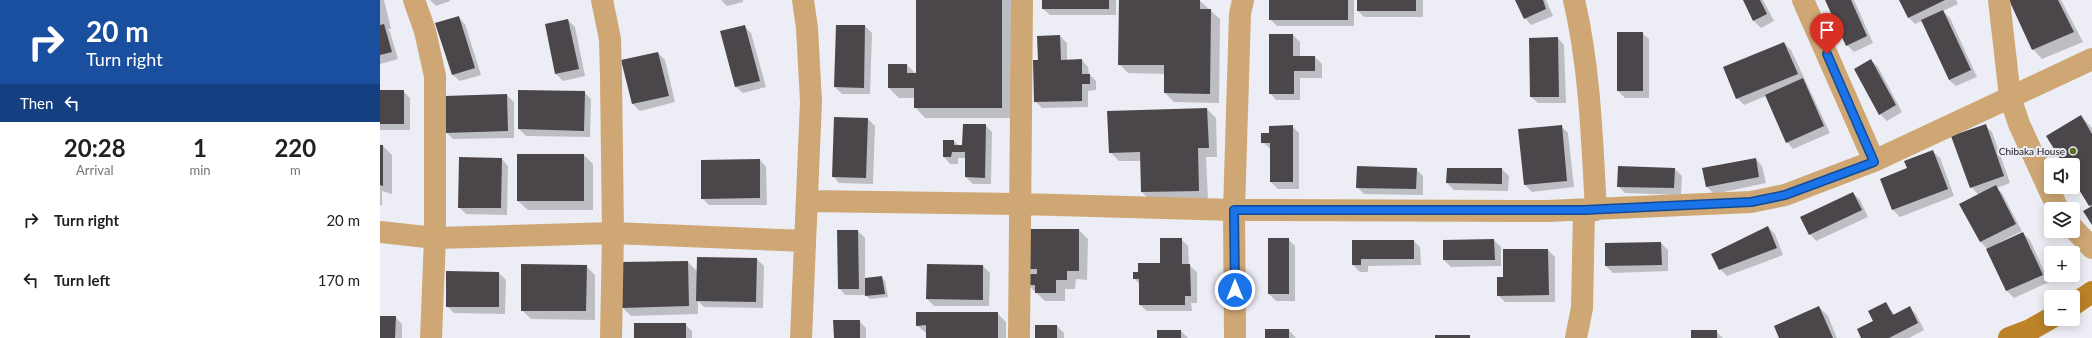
<!DOCTYPE html>
<html lang="en">
<head>
<meta charset="utf-8">
<style>
	:root { --surface:#fff; --page:#f2f2f2; --text:#202124; --muted:#757577 }
	body { margin:0; font-family:Lato,sans-serif; background:var(--page); color:var(--text); height:100vh; display:flex; flex-direction:column; font-size:15px; white-space:nowrap }
	* { box-sizing:border-box; margin:0 }
	p { font-size:13px; color:var(--muted) }
	.icon { flex:none; width:22px; height:22px; fill:none; stroke:currentColor; stroke-width:2; stroke-linecap:round; stroke-linejoin:round }
	.map { position:relative; flex:1; overflow:hidden }
	.details { display:flex; flex-direction:column; background:var(--surface); width:380px }
	.details>* { flex:none }
	.top-card { background:#1a4fa0; color:#fff; overflow:hidden }
	.fabs { position:absolute; left:1664px; top:158px; display:grid; gap:8px }
	.fabs a { display:grid; place-items:center; width:36px; height:36px; border-radius:4px; background:var(--surface); box-shadow:0 2px 10px #0003; font-size:20px }
	.pin { position:absolute; display:grid; place-items:center; width:34px; height:34px; color:#fff; margin:-41px -17px; border-radius:50% 50% 50% 0; rotate:-45deg; box-shadow:0 0 4px #0007 }
	.pin .icon { rotate:45deg }
	.me { position:absolute; width:44px; margin:-22px; rotate:0deg; stroke-linejoin:round; filter:drop-shadow(0 0 3px #0008) }
	.turn { display:flex; align-items:center; gap:14px; height:84px; padding:0 20px; font-size:18px }
	.turn .icon { width:52px; height:52px; stroke-width:2.5 }
	.turn b { display:block; font-size:28px; line-height:34px }
	.then { display:flex; align-items:center; height:38px; padding:0 20px; background:#0003; gap:8px; font-size:15px }
	.eta { display:flex; justify-content:space-evenly; align-items:center; height:68px; text-align:center }
	.eta b { font-size:24px; font-weight:700; line-height:28px }
	ul { padding:0; list-style:none }
	li { display:flex; align-items:center; gap:12px; height:60px; padding:0 20px }
	li div { flex:1 }
	li b { display:block; font-size:15px }
	li em { font-style:normal }
	main { display:flex; flex:1; min-height:0 }
	.map>svg:first-child { display:block }
	.shadow { fill:#0003 }
	.building { fill:#4b4649 }
	.lines { fill:none; stroke-linecap:round; stroke-linejoin:round }
	.street { stroke:#cea774; stroke-width:22 }
	.secondary { stroke:#bb8228; stroke-width:22 }
	.route-casing { stroke:#114b97; stroke-width:10 }
	.route { stroke:#1a73e8; stroke-width:7 }
	.poi-dot { fill:#5b6f1f; stroke:#edeef5; stroke-width:1.5 }
	.labels { text-anchor:middle; stroke-width:4; stroke-linejoin:round; paint-order:stroke }
	.poi-label { font-size:10px; fill:#18181a; stroke:#edeef5; text-anchor:end }
</style>
</head>
<body>
<main>
<section class="details">
<div class="top-card">
<div class="turn"><svg class="icon" aria-label="right" viewBox="0 0 24 24"><path d="M7 20v-9h11M14 6l5 5-5 5"/></svg><div><b>20 m</b>Turn right</div></div>
<div class="then">Then<svg class="icon" aria-label="left" viewBox="0 0 24 24"><path d="M17 20v-9H6M10 6l-5 5 5 5"/></svg></div>
</div>
<div class="eta">
<div><b>20:28</b><p>Arrival</p></div>
<div><b>1</b><p>min</p></div>
<div><b>220</b><p>m</p></div>
</div>
<ul>
<li><svg class="icon" aria-label="right" viewBox="0 0 24 24"><path d="M7 20v-9h11M14 6l5 5-5 5"/></svg><div><b>Turn right</b></div><em>20 m</em></li>
<li><svg class="icon" aria-label="left" viewBox="0 0 24 24"><path d="M17 20v-9H6M10 6l-5 5 5 5"/></svg><div><b>Turn left</b></div><em>170 m</em></li>
</ul>
</section>
<div class="map">
<svg width="1712" height="338" viewBox="0 0 1712 338">
	<rect width="100%" height="100%" fill="#edeef5"/>
	<!-- shadow -->
	<path class="shadow" d="M0,0H4L11,29H8L10,32L18,59L0,64Z
		M50,0H70V1L56,6Z
		M341,0H363V2L347,6Z
		M537,0H630L632,2V118H545L535,107V98H519L509,88L527,65L537,75Z
		M663,0H736V15H670L663,9Z
		M890,0H974V26H897L890,19Z
		M978,0H1043V17H984L978,11Z
		M1137,0H1166L1173,16L1151,25L1145,18Z
		M1364,0H1383L1394,21L1381,28L1374,21Z
		M1446,0H1474L1493,43L1474,52L1467,45Z
		M1520,0H1576L1578,4L1563,11L1570,18L1597,77L1576,86L1569,80L1542,21L1535,24L1528,17Z
		M1631,0H1681L1703,42L1662,59L1653,49Z
		M820,1L840,19L839,103L794,102L785,93V74L748,73L739,64Z
		M78,17L85,24L101,75L80,81L73,75Z
		M188,20L195,27L205,76L183,81L176,74L166,25Z
		M364,26L371,33L386,87L363,93L356,87Z
		M485,26L492,33L490,94H462L455,87Z
		M1262,33L1269,39V98H1245L1238,91Z
		M913,35L920,42V57H935L942,64V78H920V100H896L890,93Z
		M680,36L687,43V61L702,60L708,67L709,74L716,81V90L708,91V107L662,108L655,101L659,61Z
		M1178,38L1184,45L1186,103H1158L1151,97Z
		M1404,43L1411,50L1450,133L1413,149L1407,142L1386,96L1364,105L1357,98Z
		M278,53L285,60L295,102L260,111L253,104L243,61Z
		M1491,60L1498,67L1522,112L1507,121L1500,114Z
		M0,91H23L30,98V130H0Z
		M204,92L211,99L210,137L146,136L139,129Z
		M127,95L134,102V138L73,139L66,132Z
		M827,109L836,118L837,157H826L828,199L771,201L762,192L761,161H739L730,152Z
		M1701,116L1712,128V223V208L1693,178V165H1685Z
		M488,119L495,126L493,184L459,183L453,176Z
		M605,125L612,132L611,184H593L586,177V158H578V164H570L564,157L574,141L579,146H583Z
		M1605,125L1612,132L1630,183L1617,188L1622,193L1642,231L1620,242V244L1643,233L1650,240L1669,282L1634,298L1627,291L1608,250L1601,242L1581,204L1599,195L1591,187Z
		M912,126L919,133V189H898L891,182V149L882,142L890,134Z
		M1181,126L1188,133L1194,187L1152,192L1145,185Z
		M0,146H3L12,155V194L2,191V205H0Z
		M1553,152L1560,158L1574,196L1520,217L1513,210L1501,179L1528,169Z
		M204,155L213,164V210H148L138,201Z
		M122,159L128,166L127,215L86,214L79,207Z
		M1376,159L1382,166L1386,183L1334,194L1327,187L1323,169Z
		M380,160L386,167L387,205H329L322,198Z
		M1036,169L1043,176V195L984,194L977,187Z
		M1122,169L1129,176L1128,191L1074,190L1067,183Z
		M1295,169L1302,176L1301,195L1245,193L1238,186Z
		M1473,193L1480,200L1488,217L1436,241L1430,234Z
		M1388,227L1395,234L1403,255L1347,276L1340,269Z
		M699,230L708,239L707,280L696,279L695,289H685V301H665L648,285L652,275L646,268Z
		M478,231L485,238V279L501,277L505,281L508,297L490,299L485,295H465L459,288Z
		M801,239L808,246L809,265L817,272V303H811L812,311H767L760,305V285L754,278L759,273L781,264Z
		M908,239L915,246V301H896L889,294Z
		M1114,240L1121,247V266L1071,267L1064,260Z
		M973,241H1034L1040,247L1041,265L988,266V272H980L973,265Z
		M1281,243L1288,250V271L1233,273L1226,266Z
		M1124,250H1168L1175,257V302H1125L1118,295L1124,278Z
		M377,259L384,266L383,308L324,307L318,301V314L251,316L242,307L308,262L317,271Z
		M206,266L215,275V320L151,319L142,310Z
		M603,266L610,273L609,306H554L547,299Z
		M119,273L126,280L125,314L74,313L67,306Z
		M1505,303L1515,315L1529,307L1536,314L1544,330L1529,338H1482Z
		M1439,307L1448,316L1457,338H1400Z
		M617,313L626,322V338H547V334L537,325Z
		M0,317H15L22,324V338H0Z
		M479,321L486,328V338H455Z
		M305,324L312,331V338H255Z
		M677,326L684,333V338H656Z
		M909,330L916,338H886Z
		M778,331H801L808,338H778Z
		M1336,331L1343,338H1312Z"/>
	<!-- building -->
	<path class="building" d="M536,0H622V108H534V88H508V64H527V73H536Z
		M662,0H729V9H662Z
		M739,0H820V9H831L830,94L784,93V65H738Z
		M889,0H968V20H889Z
		M977,0H1036V11H977Z
		M1135,0H1163L1166,9L1144,19Z
		M1363,0H1380L1387,14L1373,21Z
		M1445,0H1471L1487,36L1466,46Z
		M1519,0H1565L1528,18Z
		M1629,0H1678L1694,32L1652,50Z
		M1563,10L1591,70L1569,80L1541,20Z
		M79,16L95,68L72,75L55,23Z
		M188,19L199,69L175,74L165,24Z
		M4,24L12,52L0,55V25Z
		M365,25L380,81L355,87L340,31Z
		M456,25H485L484,88L454,87Z
		M1237,32H1263V91H1237Z
		M889,34H913V56H935V71H914V94H889Z
		M680,35L681,60L702,59V74H710V84H702V101L654,102L653,60H658L657,36Z
		M1178,37L1179,97H1150L1149,38Z
		M1404,42L1418,74L1356,99L1343,67Z
		M278,52L289,96L252,104L241,60Z
		M1491,59L1516,105L1499,115L1474,69Z
		M1423,78L1444,126L1406,143L1385,95Z
		M0,90H24V124H0Z
		M138,90L205,91L204,131L138,129Z
		M127,94L128,131L65,133L64,96Z
		M827,108L829,148H818L819,191L761,192L760,152L729,153L727,111Z
		M1701,115L1712,134V205L1709,206L1693,180V165H1684L1666,136Z
		M454,117L488,118L486,178L452,177Z
		M583,124H606L605,178L585,177V152H572L571,157H563V140H574V145H582Z
		M1606,124L1624,176L1590,188L1571,136Z
		M913,125V182H890V143H881V133H889V126Z
		M1182,125L1187,181L1144,185L1138,129Z
		M0,145H3V186L0,185Z
		M1553,150L1568,189L1512,210L1500,179L1527,168L1524,161Z
		M137,154H204V201H137Z
		M79,157L122,158L121,208H78Z
		M1376,158L1379,177L1326,187L1322,168Z
		M380,159V198L321,199V160Z
		M977,166L1037,168L1036,189L976,188Z
		M1238,166L1295,168L1294,188L1237,187Z
		M1067,168H1122V184L1066,183Z
		M1616,185L1636,224L1600,242L1579,204Z
		M1473,192L1482,210L1429,235L1420,217Z
		M1712,206V225L1703,211Z
		M1388,226L1397,248L1339,270L1331,254Z
		M645,229H699V271H687V280H676V293H655V285H647V274H657V269H645Z
		M457,230H478L479,289H458Z
		M1643,232L1663,275L1626,291L1606,249Z
		M780,238H802V264H810L811,296H805V305H759V279H753V272H758V263H780Z
		M888,238H909V294H888Z
		M1114,239L1115,260H1063V240Z
		M972,240H1034V259H981V265H972Z
		M1281,242L1282,265L1225,266V243Z
		M1123,249H1168L1169,295L1117,296V277H1123Z
		M317,257L377,258L376,302L316,301Z
		M308,261L309,306L241,308L240,262Z
		M141,264L207,265L206,311H141Z
		M547,264L603,265V300L546,299Z
		M66,271L119,272V307H66Z
		M502,276L505,294L485,296V278Z
		M1506,302L1513,315L1530,306L1538,323L1509,338H1481L1477,329L1493,321L1488,311Z
		M1439,306L1453,338H1399L1394,326Z
		M536,312H618V338H546V325L536,326Z
		M0,316H16L15,338H0Z
		M453,320H480V338H454Z
		M254,323H306V338H254Z
		M655,325H677V338H655Z
		M885,329H909V338H885Z
		M777,330H801V338H777Z
		M1311,330H1337V338H1311Z
		M1055,335H1090V338H1055Z"/>
	<g class="lines">
		<!-- street -->
		<path class="street" d="M34,0L45,31L55,76V238L51,338
			M222,0L230,39L231,77L233,233L231,338
			M1194,0C1210,68 1212,140 1216,210
			M1423,0L1494,161
			M1619,0L1630,97L1639,124L1678,209
			M428,201L641,204L854,210L1167,211L1371,202L1405,195L1494,161L1712,59
			M1693,228L1712,248
			M0,232L55,238L233,233L425,241
			M421,338L431,102L427,28L423,0
			M639,338L642,0
			M855,338L854,210L860,14L863,0
			M1196,338L1202,308L1204,210"/>
		<!-- secondary -->
		<path class="secondary" d="M1693,305L1712,292
			M1629,338L1650,330L1671,318"/>
	</g>
	<g class="lines">
		<!-- route casing -->
		<g class="route-casing">
			<path id="route" d="M855,290L854,210H1204L1371,202L1405,195L1494,162L1447,54"/>
		</g>
		<!-- route -->
		<use href="#route" class="route"/>
	</g>
	<!-- markers -->
	<circle class="poi-dot" cx="1693" cy="151" r="4"/>
	<g class="labels">
		<!-- poi labels -->
		<g class="poi-label">
			<text x="1685" y="155">Chibaka House</text>
		</g>
	</g>
</svg>
<div class="fabs">
<a><svg class="icon" aria-label="sound" viewBox="0 0 24 24"><path d="M4 9h4l5-4v14l-5-4H4zM17 9q2 3 0 6"/></svg></a>
<a><svg class="icon" aria-label="layers" viewBox="0 0 24 24"><path d="M12 4l9 5-9 5-9-5zM3 14l9 5 9-5"/></svg></a>
<a>+</a>
<a>−</a>
</div>
<div class="pin" style="left:1447px;top:54px;background:#d93025"><svg class="icon" aria-label="arrive" viewBox="0 0 24 24"><path d="M6 21V4h12l-3 4 3 4H6"/></svg></div>
<svg class="me" style="left:855px;top:290px" viewBox="-20 -20 40 40"><circle r="17" fill="#1a73e8" stroke="#fff" stroke-width="3"/><path d="M0-11L8 9 0 5-8 9z" fill="#fff"/></svg>
</div>
</main>
</body>
</html>
